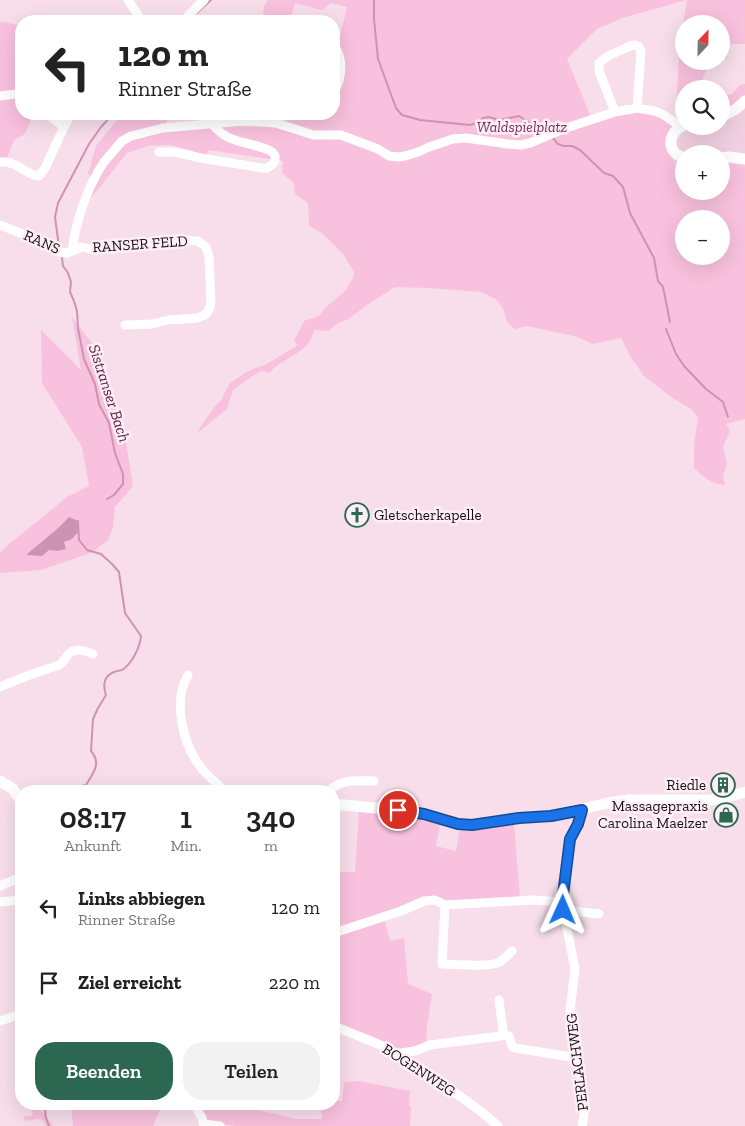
<!DOCTYPE html>
<html lang="de">
<head>
<meta charset="utf-8">
<style>
	:root { --surface:#fff; --page:#f2f2f2; --text:#222; --muted:#767676; --accent:#2c6752 }
	body { margin:0; font-family:"Zilla Slab",serif; background:var(--page); color:var(--text); height:100vh; display:flex; flex-direction:column; font-size:19px; white-space:nowrap }
	* { box-sizing:border-box; margin:0 }
	p { font-size:16px; color:var(--muted) }
	.icon { flex:none; width:28px; height:28px; fill:none; stroke:currentColor; stroke-width:2; stroke-linecap:round; stroke-linejoin:round }
	.map { position:relative; flex:1; overflow:hidden }
	.side { position:absolute; left:15px; top:785px; width:325px; height:325px; display:flex; flex-direction:column; background:var(--surface); border-radius:20px; box-shadow:0 5px 20px #0002 }
	.side>* { flex:none }
	.top-card { position:absolute; left:15px; top:15px; width:325px; height:105px; border-radius:20px; box-shadow:0 5px 20px #0002; background:#fff; color:var(--text); overflow:hidden }
	.needle { width:32px; rotate:22deg }
	.buttons { position:absolute; left:675px; top:15px; display:grid; gap:10px }
	.buttons a { display:grid; place-items:center; width:55px; height:55px; border-radius:50%; background:var(--surface); box-shadow:0 5px 20px #0002; font-size:25px }
	.pin { position:absolute; display:grid; place-items:center; width:42px; height:42px; color:#fff; margin:-21px; border:2px solid #fff; border-radius:50%; box-shadow:0 1px 5px #0007 }
	.me { position:absolute; width:55px; margin:-28px; rotate:1deg; stroke-linejoin:round; filter:drop-shadow(0 0 4px #0008) }
	.turn { display:flex; align-items:center; gap:18px; height:105px; padding:0 20px; font-size:22px }
	.turn .icon { width:65px; height:65px; stroke-width:2.5 }
	.turn b { display:block; font-size:35px; line-height:42px }
	.eta { display:flex; justify-content:space-evenly; align-items:center; height:85px; text-align:center }
	.eta b { font-size:30px; font-weight:600; line-height:35px }
	.primary-button { display:flex; gap:10px; margin-top:auto; padding:10px 20px }
	.primary-button a { flex:1; height:58px; border-radius:20px; background:var(--accent); color:#fff; font-size:20px; font-weight:600; line-height:58px; text-align:center }
	.primary-button a+a { background:var(--page); color:var(--text) }
	ul { padding:0; list-style:none }
	li { display:flex; align-items:center; gap:15px; height:75px; padding:0 20px }
	li div { flex:1 }
	li b { display:block; font-size:19px }
	li em { font-style:normal }
	.map>svg:first-child { display:block }
	.built { fill:#f0d0e0 }
	.green { fill:#f8c1dd; fill-rule:evenodd }
	.water { fill:#cf93b2 }
	.lines { fill:none; stroke-linecap:round; stroke-linejoin:round }
	.stream { stroke:#cf93b2; stroke-width:2 }
	.minor { stroke:#fff; stroke-width:9 }
	.major { stroke:#fff; stroke-width:11 }
	.route-casing { stroke:#114b97; stroke-width:12 }
	.route { stroke:#1a73e8; stroke-width:9 }
	.labels { text-anchor:middle; stroke-width:5; stroke-linejoin:round; paint-order:stroke }
	.park-label { font-size:15px; font-style:italic; fill:#772f59; stroke:#feeff6 }
	.street-label { font-size:15px; fill:#160e12; stroke:#feeff6 }
	.poi-label { font-size:15px; fill:#160e12; stroke:#feeff6; text-anchor:end }
	.water-label { font-size:16px; font-style:italic; fill:#611a45; stroke:#feeff6 }
</style>
</head>
<body>
<div class="map">
<svg width="745" height="1126" viewBox="0 0 745 1126">
	<rect width="100%" height="100%" fill="#f7deea"/>
	<!-- built -->
	<path class="built" d="M745,106V167L725,162L721,164V154H684V167L675,166L667,147L684,126H721V118Z"/>
	<!-- green -->
	<path class="green" d="M268,0H686L622,18L597,29L567,59L591,117L626,110L664,117L674,127L667,147L675,166L684,167V191H721V164L725,162L745,167V419L726,424L730,431L723,447L727,464L723,476L725,485C712,484 703,477 694,468V446L698,417L691,409L671,397L644,376L630,356L621,338L592,344L578,337L527,326L515,329L507,322L503,308L496,299L481,292L430,288L395,287L367,305L347,320L338,323L328,331L315,330C312,336 310,343 305,347C297,355 273,365 270,373L261,371L251,377L233,390L227,409L196,434L214,407L221,400L230,383L250,370L265,365L298,345L294,341L304,321L319,316L324,309L345,291L353,278L354,272L343,254L323,234L309,226L308,203L295,194L294,183L282,173L283,161L208,150L206,157L190,150L169,145L148,146L127,153L99,188L91,197L97,182L88,174L96,146L122,114H168L165,129L207,125L263,127L311,114H334V98L343,82L345,67L339,41L347,7L331,3L322,10L295,3L290,21H266L268,18L263,13L264,6ZM684,219H721V256H684Z
		M687,0H745V44H728L727,59L721,57V24H684V61H710L699,87L705,89H684V115L676,109L680,43Z
		M0,22H4L21,26V89L0,92Z
		M745,84V98L721,112V93L731,95L740,85Z
		M13,97L21,99V114H33L25,134L14,140L6,160L0,161V99Z
		M72,317L97,350L125,436L133,486L115,507L113,527L108,540L91,553L41,570L0,573V554L2,550L67,497L89,486L82,447L42,383L41,330L81,370ZM69,517L64,542L57,551L49,550L57,529Z
		M359,811L408,815L440,824L436,846L456,851L459,832L461,829L514,823L520,898L448,903L438,898L383,914L390,941L404,938L408,984L432,994L427,1026L426,1044L394,1051L334,1022V964L339,963L334,918V872H355Z
		M359,1081L410,1091L409,1106L411,1107L410,1126H235L206,1121L201,1108H214L222,1104H246L250,1108L297,1119H322L321,1107L324,1104H334V1101H342L344,1082Z
		M30,1104H35L48,1118L53,1126H46L43,1120L38,1119L25,1121L24,1118L25,1116H31L33,1114Z
		M71,1104H160L161,1107L153,1126H73Z"/>
	<!-- water -->
	<path class="water" d="M69,517L78,521L79,531L72,539L64,542L66,549L57,551L49,550L42,556L26,555L57,529Z"/>
	<g class="lines">
		<!-- stream -->
		<path class="stream" d="M374,0V19L378,59L396,108L402,115L420,120L470,125L479,122L483,118L489,117L499,120L519,116L538,128L544,130L547,132
			M197,13L211,0
			M552,137L558,144L564,146H572L580,150L604,173L613,176L623,187L630,213L654,258L658,281L663,287L670,322
			M59,247L55,217L58,203L89,144L101,127L113,114
			M62,258L63,266L68,273L71,282L70,292L74,301L77,311L78,328L84,359L95,384L99,404L109,423L115,453L123,474V484L114,495L107,499
			M666,329L676,354L684,366L706,389L723,402L728,417
			M67,791L77,787L86,785C93,773 102,764 91,751L93,719L98,708L106,695C103,686 103,676 114,672C114,672 121,670 122,670C132,664 140,647 141,636L125,613L119,572L112,564L101,554L87,550L79,540L78,521
			M44,1104L46,1118L49,1126"/>
		<!-- minor -->
		<path class="minor" d="M128,0L142,21
			M183,21L204,0
			M334,93C341,79 344,63 336,48
			M0,96L16,94L21,95
			M615,112L599,71V63L608,56L630,46L635,45L639,47L641,52L637,108
			M47,114L64,127
			M266,122L278,116L290,114
			M159,152H174L201,158L262,168H267L273,164L275,161V156L273,153L271,151C247,140 230,146 211,123
			M0,162C16,160 27,176 39,176L45,168L64,127L71,114
			M0,225L20,233L60,252L67,253L72,251C76,221 87,187 104,162C110,155 116,148 122,141L131,136L163,128L244,121H253L275,123L295,129L313,135H341L378,149L389,156L398,157L405,156L418,152L429,147L453,139L466,138L508,144L521,145L530,143L563,129L615,112L637,108L655,111L664,115L681,127
			M72,251L82,247L94,250L117,244L153,243L176,240L198,241L206,247L209,257L211,303L209,310L205,315L197,318L168,320L152,324L125,325
			M188,675C173,701 182,741 199,765C206,775 216,782 224,791
			M0,687L24,677L59,665C63,663 64,660 67,656C74,647 83,650 93,654
			M329,791C343,778 357,781 374,781
			M581,810L578,824L570,839L562,903L575,969L570,1011L584,1095V1115L582,1126
			M0,886L21,877
			M0,902L21,900
			M445,905L442,964C455,964 490,968 500,962C504,959 508,955 512,951
			M563,910L599,914
			M334,933L401,911L424,901L435,900L445,905L533,900L549,901L562,903
			M0,1021L21,1014
			M334,1026L383,1046L411,1067L450,1089L479,1110L498,1126
			M502,1035L509,1036L512,1046L515,1048L578,1058
			M394,1054L415,1051L430,1045L501,1036L503,1031L499,1000
			M194,1104L202,1118L204,1126
			M204,1124L220,1126"/>
		<!-- major -->
		<path class="major" d="M721,117L736,109L745,101
			M684,125C667,133 666,152 684,158
			M721,158L729,157L745,159
			M0,781L13,789L21,801
			M334,804L406,811L424,814L458,824L472,825L519,818L551,816L608,803L629,800H708L719,799L745,792"/>
	</g>
	<g class="lines">
		<!-- route casing -->
		<g class="route-casing">
			<path id="route" d="M398,810L424,814L458,824L472,825L519,818L551,816L582,810L578,824L570,839L562,903L563,910"/>
		</g>
		<!-- route -->
		<use href="#route" class="route"/>
	</g>
	<!-- icons -->
	<defs>
		<g id="church-ring" transform="scale(1.25)"><circle r="9.5" fill="#feeff6" stroke="#2c6752" stroke-width="1.5"/><path d="M-1.2-6h2.4v3.5h3.3v2.4h-3.3V6h-2.4V-.1h-3.3v-2.4h3.3Z" fill="#2c6752"/></g>
		<g id="building-ring" transform="scale(1.25)"><circle r="9.5" fill="#feeff6" stroke="#2c6752" stroke-width="1.5"/><path d="M-4-6H4V6H1V3H-1V6H-4ZM-2.5-4.3h1.7v1.8h-1.7ZM.8-4.3h1.7v1.8H.8ZM-2.5-1h1.7V.8h-1.7ZM.8-1h1.7V.8H.8Z" fill="#2c6752"/></g>
		<g id="shop-ring" transform="scale(1.25)"><circle r="9.5" fill="#feeff6" stroke="#2c6752" stroke-width="1.5"/><path d="M-5-2.5h2.3a2.7 3.5 0 0 1 5.4 0H5L5.5 6h-11ZM-1.5-2.5h3a1.5 2.3 0 0 0-3 0Z" fill="#2c6752"/></g>
	</defs>
	<g fill-rule="evenodd">
		<use href="#church-ring" x="357" y="515"/>
		<use href="#building-ring" x="723" y="785"/>
		<use href="#shop-ring" x="726" y="815"/>
	</g>
	<g class="labels">
		<!-- park labels -->
		<g class="park-label">
			<text x="522" y="132">Waldspielplatz</text>
		</g>
		<!-- street labels -->
		<g class="street-label">
			<text transform="translate(42 242) rotate(24)" y="5">RANS</text>
			<text transform="translate(140 244) rotate(-4)" y="5">RANSER FELD</text>
			<text transform="translate(577 1062) rotate(-97)" y="5">PERLACHWEG</text>
			<text transform="translate(419 1070) rotate(33)" y="5">BOGENWEG</text>
		</g>
		<!-- poi labels -->
		<g class="poi-label">
			<text x="374" y="520" text-anchor="start">Gletscherkapelle</text>
			<text x="706" y="790">Riedle</text>
			<text x="708" y="811">Massagepraxis<tspan x="708" dy="17">Carolina Maelzer</tspan></text>
		</g>
		<!-- water labels -->
		<g class="water-label">
			<text transform="translate(110 393) rotate(72)" y="6">Sistranser Bach</text>
		</g>
	</g>
</svg>
<div class="buttons">
<a><svg class="needle" viewBox="-14 -14 28 28"><path d="M0-13l5 13h-10z" fill="#e53935"/><path d="M0 13l5-13h-10z" fill="#767676"/></svg></a>
<a><svg class="icon" aria-label="search" viewBox="0 0 24 24"><circle cx="10" cy="10" r="6"/><path d="M15 15l6 6"/></svg></a>
<a>+</a>
<a>−</a>
</div>
<div class="pin" style="left:398px;top:810px;background:#d93025"><svg class="icon" aria-label="arrive" viewBox="0 0 24 24"><path d="M6 21V4h12l-3 4 3 4H6"/></svg></div>
<svg class="me" style="left:563px;top:910px" viewBox="-20 -20 40 40"><path d="M0-17L14 15 0 8-14 15z" fill="#1a73e8" stroke="#fff" stroke-width="4"/></svg>
<div class="top-card">
<div class="turn"><svg class="icon" aria-label="left" viewBox="0 0 24 24"><path d="M17 20v-9H6M10 6l-5 5 5 5"/></svg><div><b>120 m</b>Rinner Straße</div></div>
</div>
<section class="side">
<div class="eta">
<div><b>08:17</b><p>Ankunft</p></div>
<div><b>1</b><p>Min.</p></div>
<div><b>340</b><p>m</p></div>
</div>
<ul>
<li><svg class="icon" aria-label="left" viewBox="0 0 24 24"><path d="M17 20v-9H6M10 6l-5 5 5 5"/></svg><div><b>Links abbiegen</b><p>Rinner Straße</p></div><em>120 m</em></li>
<li><svg class="icon" aria-label="arrive" viewBox="0 0 24 24"><path d="M6 21V4h12l-3 4 3 4H6"/></svg><div><b>Ziel erreicht</b></div><em>220 m</em></li>
</ul>
<div class="primary-button"><a>Beenden</a><a>Teilen</a></div>
</section>
</div>
</body>
</html>
